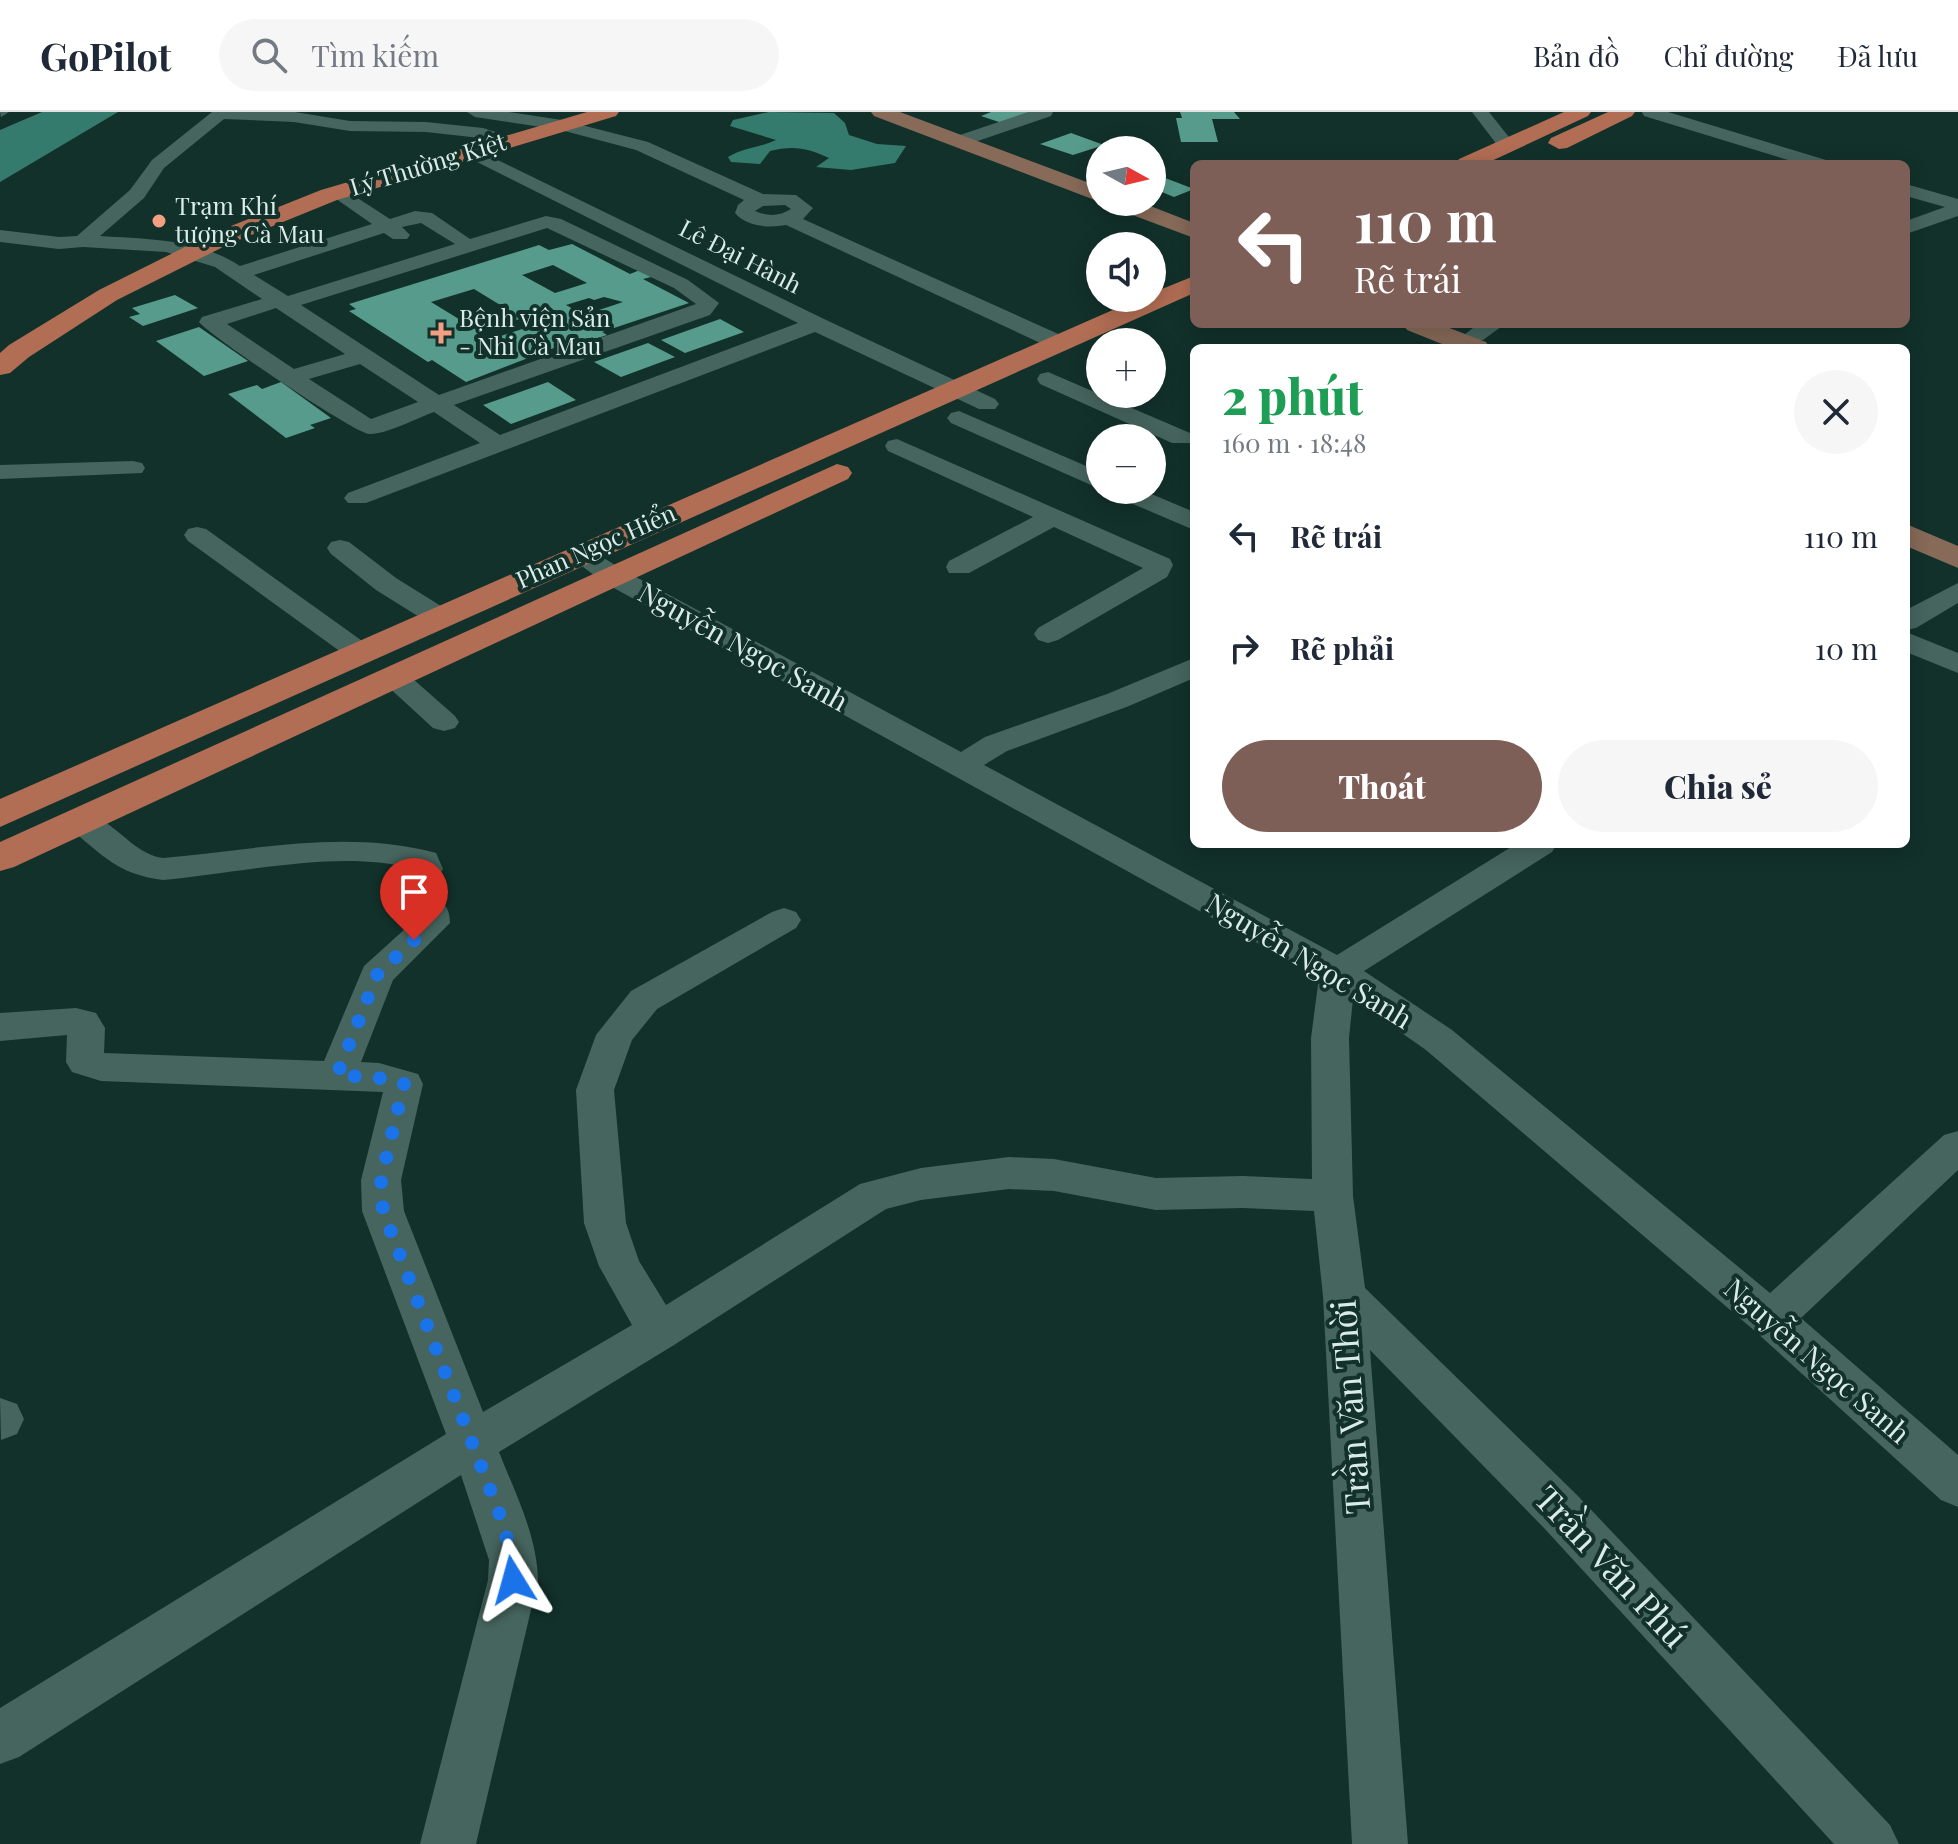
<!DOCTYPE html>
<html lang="vi">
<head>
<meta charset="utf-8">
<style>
	:root { --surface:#fff; --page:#f6f6f7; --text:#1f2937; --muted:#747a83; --line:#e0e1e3; --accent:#7e5f58 }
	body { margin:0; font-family:"Playfair Display",serif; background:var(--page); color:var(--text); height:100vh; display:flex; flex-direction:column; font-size:30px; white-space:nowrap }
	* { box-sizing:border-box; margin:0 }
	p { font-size:26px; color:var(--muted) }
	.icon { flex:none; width:44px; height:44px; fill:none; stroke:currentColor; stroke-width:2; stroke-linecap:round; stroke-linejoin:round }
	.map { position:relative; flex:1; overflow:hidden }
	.sheet { position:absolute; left:1190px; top:232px; width:720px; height:504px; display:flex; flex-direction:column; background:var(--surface); border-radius:12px; box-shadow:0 4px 20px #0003 }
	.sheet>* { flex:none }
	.banner { position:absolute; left:1190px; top:48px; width:720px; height:168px; border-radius:12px; box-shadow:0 4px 20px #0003; background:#7e5f58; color:#fff; overflow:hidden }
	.needle { width:52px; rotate:98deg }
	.buttons { position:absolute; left:1086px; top:24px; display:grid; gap:16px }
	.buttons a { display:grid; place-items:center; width:80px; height:80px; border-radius:50%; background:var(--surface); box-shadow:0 4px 20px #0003; font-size:40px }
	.pin { position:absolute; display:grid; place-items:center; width:68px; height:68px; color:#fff; margin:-82px -34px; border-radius:50% 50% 50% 0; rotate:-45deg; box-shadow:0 0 8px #0007 }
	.pin .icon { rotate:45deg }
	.me { position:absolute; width:88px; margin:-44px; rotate:352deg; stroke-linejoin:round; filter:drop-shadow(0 0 6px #0008) }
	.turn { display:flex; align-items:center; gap:28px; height:168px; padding:0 32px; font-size:36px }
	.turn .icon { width:104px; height:104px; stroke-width:2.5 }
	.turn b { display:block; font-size:56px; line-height:68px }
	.round { display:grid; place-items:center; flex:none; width:84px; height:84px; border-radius:42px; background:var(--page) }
	.summary { display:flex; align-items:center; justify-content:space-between; height:136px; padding:0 32px }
	h1 { font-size:48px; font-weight:800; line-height:60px; color:#1e9e55 }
	.primary-button { display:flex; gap:16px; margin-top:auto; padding:16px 32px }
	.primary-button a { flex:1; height:92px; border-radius:48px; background:var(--accent); color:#fff; font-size:32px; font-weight:800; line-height:92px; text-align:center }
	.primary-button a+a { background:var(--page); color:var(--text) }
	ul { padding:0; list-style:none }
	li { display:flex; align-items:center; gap:24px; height:112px; padding:0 32px }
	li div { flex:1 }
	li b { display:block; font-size:30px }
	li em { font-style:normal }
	header { display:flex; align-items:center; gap:48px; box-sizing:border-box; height:112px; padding:0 40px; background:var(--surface); border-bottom:2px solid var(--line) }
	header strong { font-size:38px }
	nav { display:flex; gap:44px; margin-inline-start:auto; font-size:28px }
	.search { width:560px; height:72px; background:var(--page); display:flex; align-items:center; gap:20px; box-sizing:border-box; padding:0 28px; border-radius:44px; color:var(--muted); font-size:30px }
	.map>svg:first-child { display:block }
	.water { fill:#357b6d }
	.building { fill:#569b8c; fill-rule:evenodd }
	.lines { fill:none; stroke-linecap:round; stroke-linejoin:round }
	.minor { fill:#46655e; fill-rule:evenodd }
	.major { fill:#876a58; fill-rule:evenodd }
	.highway { fill:#b26e54; fill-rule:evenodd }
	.route { stroke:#1a73e8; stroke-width:14; stroke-dasharray:0 25.2 }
	.poi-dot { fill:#f2a081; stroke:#12312b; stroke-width:3 }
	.labels { text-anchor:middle; stroke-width:8; stroke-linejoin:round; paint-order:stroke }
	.far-street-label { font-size:24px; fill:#dbece8; stroke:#12312b }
	.far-poi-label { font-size:24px; fill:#dbece8; stroke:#12312b; text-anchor:start }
	.street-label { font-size:28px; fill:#dbece8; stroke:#12312b }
	.near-street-label { font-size:34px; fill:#dbece8; stroke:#12312b }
</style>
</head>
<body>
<header>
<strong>GoPilot</strong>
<div class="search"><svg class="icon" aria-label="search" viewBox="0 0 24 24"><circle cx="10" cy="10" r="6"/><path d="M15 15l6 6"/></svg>Tìm kiếm</div>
<nav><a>Bản đồ</a><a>Chỉ đường</a><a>Đã lưu</a></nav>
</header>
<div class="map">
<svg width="1958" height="1732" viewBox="0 0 1958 1732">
	<rect width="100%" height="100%" fill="#12312b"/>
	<!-- water -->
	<path class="water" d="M42,0H118L0,70V18Z
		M769,0L834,1L845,11L849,23L877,32L906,34L895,51L851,58L816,55L829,46C808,36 793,33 770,39L760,52L731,50L728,45C745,35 759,36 776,28L730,14L733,8Z"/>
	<!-- building -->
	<path class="building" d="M991,0H1038L1005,12L981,4Z
		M1180,0H1234L1240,7H1212L1218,30H1181L1176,6H1182Z
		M1071,21L1104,33L1073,43L1040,32Z
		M1152,61L1194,77L1174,85L1152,76Z
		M572,132L630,162L640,158L651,165L643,167L689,191L602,220L607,223L573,234L567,231L466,270L432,248L428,250L349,199L356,197L349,192L539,133L549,138ZM553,153L587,171L555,181L522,163ZM474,177L515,202L472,215L431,190ZM604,185L623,190L584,203L566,193L589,186L594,188ZM523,206L535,213L491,227L479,220Z
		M175,183L198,196L143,214L129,205L140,202L132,196Z
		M720,207L744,220L685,241L661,228Z
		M199,215L248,249L204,264L156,229Z
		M648,231L675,245L621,265L594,250Z
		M281,270L331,306L310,313L315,316L286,326L228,282L257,273L262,277Z
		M548,270L576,288L511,312L483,293Z"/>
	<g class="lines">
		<!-- minor -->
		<path class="minor" d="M0,0H9L1,5Z
			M212,0H295L350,9L426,10L483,16L512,25L515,29L506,34L480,26L426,20L350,19L294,10L224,7L164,56L144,86L100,124C147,127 199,127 240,154L372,112L332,84L330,80L339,74L390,107L415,99L432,101L470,127L546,104L561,107L688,168L719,191L710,203L454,293L500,323L798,211L467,45L464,41L467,37L473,36L824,207L995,287L999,292L995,297H979L815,220L366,391H348L344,386L348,381L480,331L434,300C417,306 385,323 369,322C354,321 210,224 199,210L202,205L262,187L215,155L166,140L83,135L59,137L0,130V118L59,125L77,124L130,78L152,48ZM421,111L455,132L288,184L254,163L384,121L393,127H407L410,123L402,115ZM547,116L674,176L696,192L439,283L301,193ZM276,196L345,242L294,257L227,212ZM360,252L418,290L371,307L309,267Z
			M467,0H509L562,8L648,30L763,82L796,83L813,96L803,107L1065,225L1068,230L1057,237L1049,235L786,113C769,116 747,115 735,101L738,93L744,88L636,38L561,18L475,5ZM785,93L791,97C780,104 768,105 755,99L763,94Z
			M1028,0H1053L1051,4L966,33L960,34L951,29L954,25Z
			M1472,0H1489L1516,34L1513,38H1501Z
			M1642,0H1668L1826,48L1829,52H1801L1644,4Z
			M1906,72L1958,87V104L1906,122V109L1945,95L1906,84Z
			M1478,212H1505L1483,228H1467L1464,223Z
			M1048,260L1190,321L1193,326L1190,331H1172L1040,272L1037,267L1040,262Z
			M959,299L1100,360V377L951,311L947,306L951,301Z
			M897,327L1170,447L1173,453L1167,465L1058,528L1048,531L1038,528L1034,522L1038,516L1143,456L1054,415L969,461H949L946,455L949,449L1033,405L888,339L885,334L888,329Z
			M133,349L142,351L145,356L142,361L0,367V353Z
			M1108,378H1142L1194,400V418L1112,383Z
			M197,415L206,417L372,536L376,542L372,548L362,551L352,548L188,429L184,423L188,417Z
			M340,428L349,430L396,466L449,499L453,505L449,511L439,513L429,511L376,478L331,442L327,436L331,430Z
			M579,434L588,436L623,458L961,640L985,625L1107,582L1194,546V566L1129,594L1007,639L984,653L1337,843L1516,732H1557L1552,740L1364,859L1452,918L1770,1181L1944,1023L1958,1019V1058L1801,1206L1958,1343V1395L1941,1388L1756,1220L1426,938L1353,887L1349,926L1353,1084L1365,1176L1578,1384L1890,1713L1899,1732H1834L1544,1416L1370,1238L1408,1732H1352L1323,1184L1314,1099L1243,1096L1156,1098L1054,1079L1009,1077L921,1088L886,1097L674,1233L499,1340C515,1381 537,1423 538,1468L476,1732H420L488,1468L489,1448L461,1363L19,1645L0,1652V1596L446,1322L362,1099L361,1068L383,980L101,969L72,960L66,950L67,923L0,929V901L76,896L96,901L105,916L104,941L324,949L364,854L416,807L396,783L409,756C339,737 236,762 163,768C117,762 104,744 69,716L65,709L69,702C106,692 128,742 163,746C255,738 345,717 436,741L443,757L431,780C443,790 450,795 450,811L393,868L361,950L379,951L418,962L423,972L401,1068L404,1099L483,1300L632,1213L599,1154L584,1111L576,978L596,923L631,879L772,800L784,796L796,800L801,808L796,816L657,897L632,928L614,978L626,1111L639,1149L666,1193L860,1072L921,1056L1009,1045L1054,1047L1156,1066L1243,1064L1312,1067L1311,926L1319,865L603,470L566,442L570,436Z
			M1958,471V491L1916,516L1906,518V498Z
			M1906,520L1958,541V561L1906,540Z
			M394,556L404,559L455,604L459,610L455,616L444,619L433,616L384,571L379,565L384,559Z
			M0,1286L17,1292L24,1307L17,1322L1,1328Z"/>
		<!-- major -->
		<path class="major" d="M871,0H900L1100,75V90L874,4Z
			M1107,90H1140L1194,111V126L1111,95Z
			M1403,212H1439L1486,230L1490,236H1452L1407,218Z
			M1906,412L1958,434V456L1906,434Z"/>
		<!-- highway -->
		<path class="highway" d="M587,0H619L616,4L337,88L229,132L117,188L29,245L10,261L0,263V241L9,233L99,178L211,122L321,78Z
			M1564,0H1591L1588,4L1485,52H1456L1459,47Z
			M1608,0H1635L1632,4L1567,36L1559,37L1548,31L1551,26Z
			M1194,164V181L0,715V687L1140,186H1152V181Z
			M837,352L848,355L852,361L848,367L14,755L0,759V730Z"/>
	</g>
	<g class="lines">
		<!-- route -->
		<path class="route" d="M414,828L377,863L337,963L391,967L404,972L381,1068L383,1099L501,1406L513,1448V1468"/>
	</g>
	<!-- markers -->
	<g class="poi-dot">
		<circle cx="159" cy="109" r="8"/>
		<path d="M437 209h8v8h8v8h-8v8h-8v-8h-8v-8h8z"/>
	</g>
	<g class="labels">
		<!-- far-street labels -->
		<g class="far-street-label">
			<text transform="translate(428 53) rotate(-17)" y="8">Lý Thường Kiệt</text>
			<text transform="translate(740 145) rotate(27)" y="8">Lê Đại Hành</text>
			<text transform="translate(596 435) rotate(-24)" y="8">Phan Ngọc Hiển</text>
		</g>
		<!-- far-poi labels -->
		<g class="far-poi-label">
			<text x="175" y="103">Trạm Khí<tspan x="175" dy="28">tượng Cà Mau</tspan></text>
			<text x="459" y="215">Bệnh viện Sản<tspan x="459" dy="28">- Nhi Cà Mau</tspan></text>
		</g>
		<!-- street labels -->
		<g class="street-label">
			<text transform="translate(743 535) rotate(29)" y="10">Nguyễn Ngọc Sanh</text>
			<text transform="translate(1309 849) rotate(31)" y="10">Nguyễn Ngọc Sanh</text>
			<text transform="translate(1817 1249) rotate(41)" y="10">Nguyễn Ngọc Sanh</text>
		</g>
		<!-- near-street labels -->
		<g class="near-street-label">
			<text transform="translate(1351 1295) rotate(-94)" y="12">Trần Văn Thời</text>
			<text transform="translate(1611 1455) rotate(47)" y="12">Trần Văn Phú</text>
		</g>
	</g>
</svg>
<div class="buttons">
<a><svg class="needle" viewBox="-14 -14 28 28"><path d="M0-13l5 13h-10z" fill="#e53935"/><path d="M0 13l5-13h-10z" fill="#747a83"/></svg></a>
<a><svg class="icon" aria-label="sound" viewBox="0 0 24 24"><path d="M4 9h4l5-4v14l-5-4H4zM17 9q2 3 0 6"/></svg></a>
<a>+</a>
<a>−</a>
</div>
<div class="pin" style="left:414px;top:828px;background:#d93025"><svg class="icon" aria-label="arrive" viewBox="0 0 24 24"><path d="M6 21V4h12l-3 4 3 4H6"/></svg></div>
<svg class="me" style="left:513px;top:1468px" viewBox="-20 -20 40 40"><path d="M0-17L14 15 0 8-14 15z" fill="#1a73e8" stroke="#fff" stroke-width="4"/></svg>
<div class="banner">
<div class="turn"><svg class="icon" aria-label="left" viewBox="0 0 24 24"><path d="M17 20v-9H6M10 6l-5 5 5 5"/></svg><div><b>110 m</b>Rẽ trái</div></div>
</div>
<section class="sheet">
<div class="summary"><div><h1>2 phút</h1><p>160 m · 18:48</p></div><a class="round"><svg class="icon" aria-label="close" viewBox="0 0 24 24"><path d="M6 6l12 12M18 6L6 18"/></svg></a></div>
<ul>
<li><svg class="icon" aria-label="left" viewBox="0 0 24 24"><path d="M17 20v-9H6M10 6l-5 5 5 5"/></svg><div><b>Rẽ trái</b></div><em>110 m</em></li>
<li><svg class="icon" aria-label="right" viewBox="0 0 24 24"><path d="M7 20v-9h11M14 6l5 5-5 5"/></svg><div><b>Rẽ phải</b></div><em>10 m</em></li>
</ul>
<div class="primary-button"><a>Thoát</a><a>Chia sẻ</a></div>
</section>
</div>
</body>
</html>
